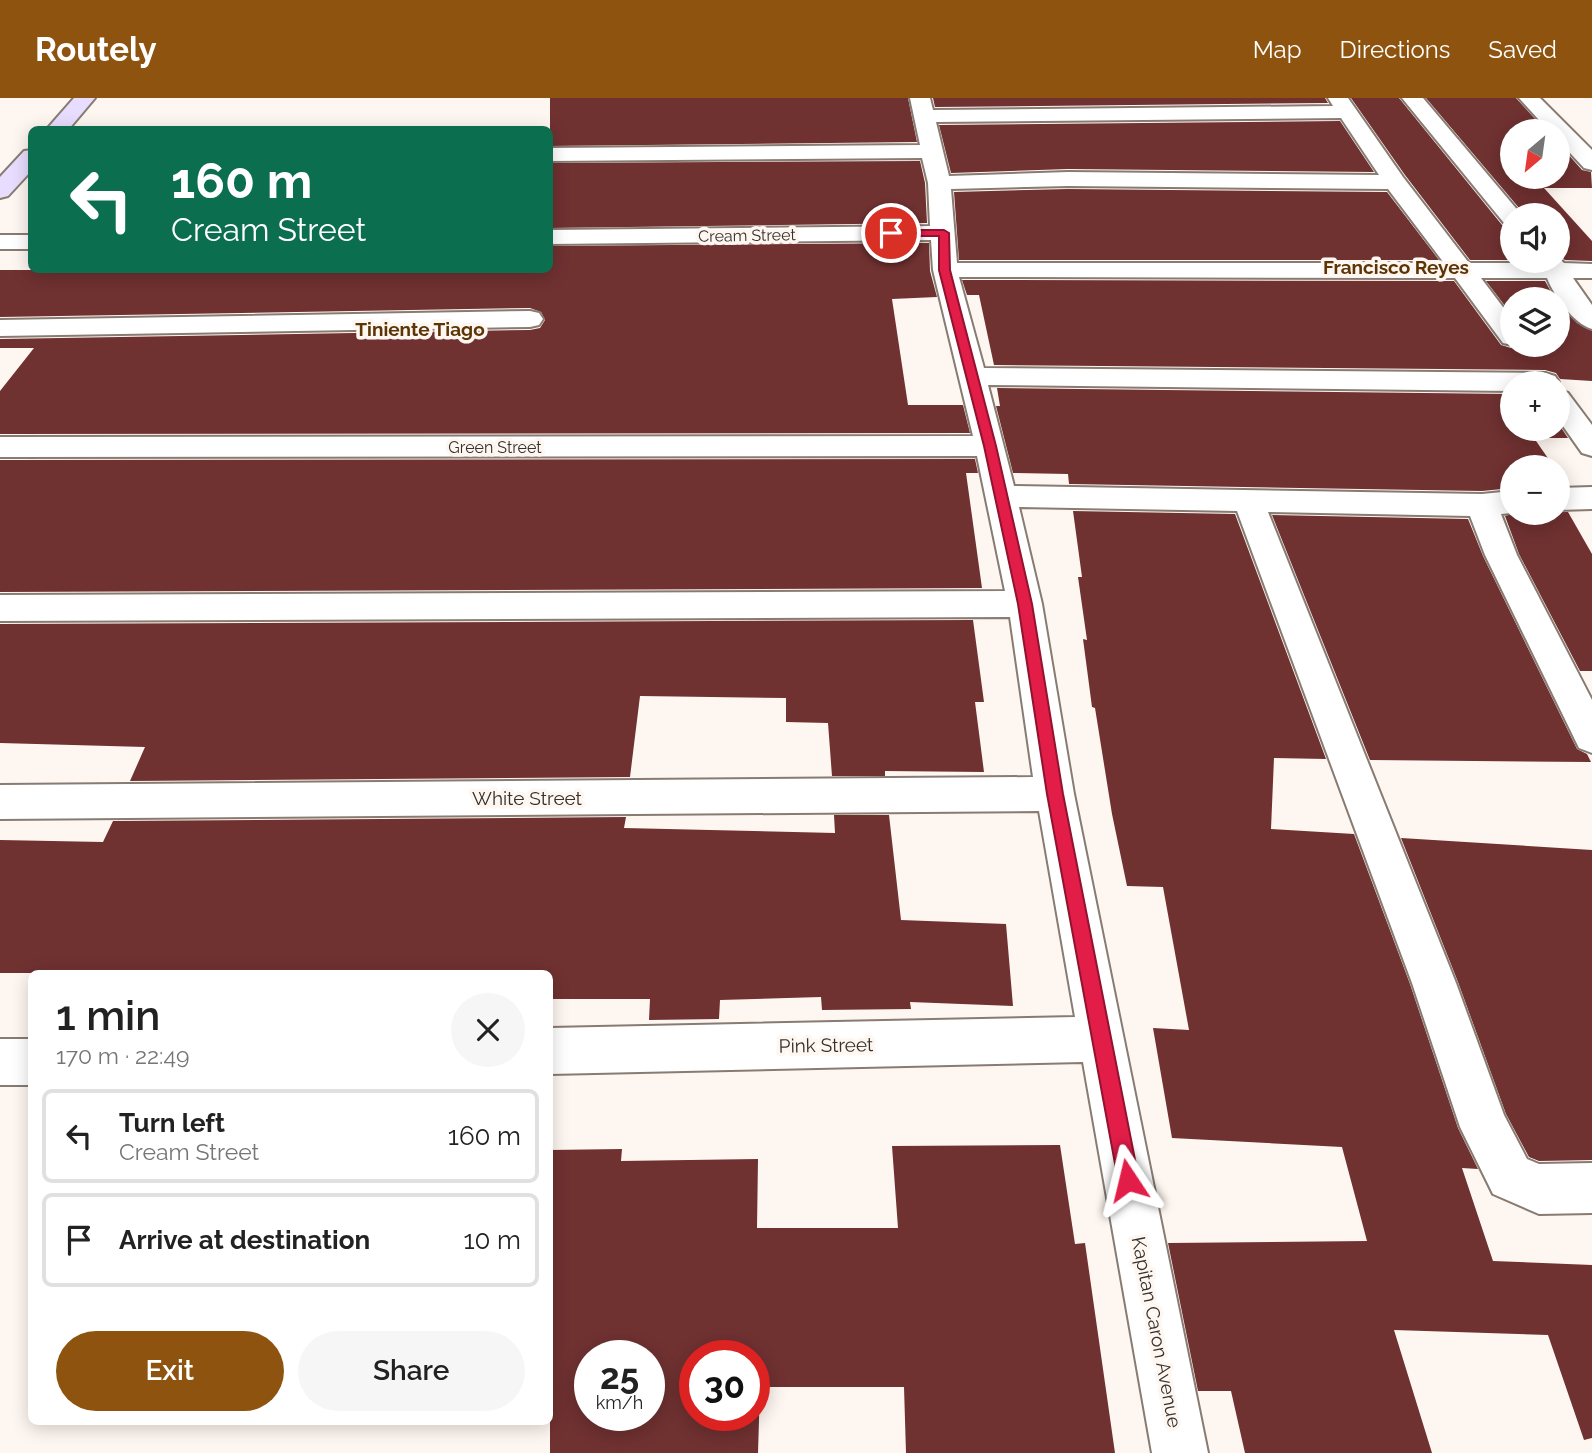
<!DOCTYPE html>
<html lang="en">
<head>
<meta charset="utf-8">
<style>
	:root { --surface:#fff; --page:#f6f6f6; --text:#222; --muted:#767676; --line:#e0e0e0; --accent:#8e540f }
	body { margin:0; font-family:Raleway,sans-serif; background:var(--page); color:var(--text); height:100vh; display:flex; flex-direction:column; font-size:26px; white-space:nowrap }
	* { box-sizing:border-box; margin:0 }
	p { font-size:23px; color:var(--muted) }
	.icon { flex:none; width:38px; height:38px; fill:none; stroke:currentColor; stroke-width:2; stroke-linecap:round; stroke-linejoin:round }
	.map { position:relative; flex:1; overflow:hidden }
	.panel { position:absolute; left:28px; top:872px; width:525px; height:455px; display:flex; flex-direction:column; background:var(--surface); border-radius:10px; box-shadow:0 4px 18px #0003 }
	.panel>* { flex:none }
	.banner { position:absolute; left:28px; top:28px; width:525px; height:147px; border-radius:10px; box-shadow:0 4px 18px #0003; background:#0b6e4f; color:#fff; overflow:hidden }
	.needle { width:46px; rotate:209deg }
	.fabs { position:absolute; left:1500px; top:21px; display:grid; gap:14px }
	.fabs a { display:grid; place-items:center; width:70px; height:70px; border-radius:50%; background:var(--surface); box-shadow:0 4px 18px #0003; font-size:35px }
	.speed { position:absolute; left:574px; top:1242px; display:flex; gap:14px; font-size:35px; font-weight:700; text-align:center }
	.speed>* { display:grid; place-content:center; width:91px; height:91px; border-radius:50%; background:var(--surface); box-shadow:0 4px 18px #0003; line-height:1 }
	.speed small { font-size:18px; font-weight:400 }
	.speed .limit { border:10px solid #d22; background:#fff; color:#111 }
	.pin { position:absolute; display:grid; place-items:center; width:60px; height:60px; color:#fff; margin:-30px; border:4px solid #fff; border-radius:50%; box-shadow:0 2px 7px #0007 }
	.me { position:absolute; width:77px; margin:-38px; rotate:350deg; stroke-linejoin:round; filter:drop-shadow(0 0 5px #0008) }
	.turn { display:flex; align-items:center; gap:24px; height:147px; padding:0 28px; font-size:32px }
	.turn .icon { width:91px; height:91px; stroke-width:2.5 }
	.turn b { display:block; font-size:49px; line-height:60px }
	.round { display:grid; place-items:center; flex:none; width:74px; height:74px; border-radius:37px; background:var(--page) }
	.head { display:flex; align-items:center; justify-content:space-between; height:119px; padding:0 28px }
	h1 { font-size:42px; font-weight:600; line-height:52px }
	.action { display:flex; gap:14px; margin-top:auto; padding:14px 28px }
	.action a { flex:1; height:80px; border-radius:42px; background:var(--accent); color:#fff; font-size:28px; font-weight:600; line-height:80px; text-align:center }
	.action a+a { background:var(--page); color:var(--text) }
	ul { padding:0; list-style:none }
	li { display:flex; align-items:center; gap:21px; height:94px; margin:0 14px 10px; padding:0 14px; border:4px solid var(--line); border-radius:10px }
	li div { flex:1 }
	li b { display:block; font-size:26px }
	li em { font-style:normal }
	header { display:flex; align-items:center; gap:42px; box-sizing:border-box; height:98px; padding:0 35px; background:var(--accent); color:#fff }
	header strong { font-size:33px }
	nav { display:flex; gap:38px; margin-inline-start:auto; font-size:24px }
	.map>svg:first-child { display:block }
	.building { fill:#703131; fill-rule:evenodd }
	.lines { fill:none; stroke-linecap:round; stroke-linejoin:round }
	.street-casing { stroke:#877b72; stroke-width:4 }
	.secondary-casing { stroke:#877b72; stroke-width:4 }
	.street { fill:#fff; fill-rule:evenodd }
	.secondary { fill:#e8ddfe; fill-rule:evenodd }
	.route { fill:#e11d48; stroke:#92132f; stroke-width:2 }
	.labels { text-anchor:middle; stroke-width:7; stroke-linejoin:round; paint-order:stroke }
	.far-street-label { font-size:16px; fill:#35302c; stroke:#fef6f0 }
	.far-quarter-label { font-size:19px; font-weight:bold; fill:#5c3405; stroke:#fef6f0 }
	.street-label { font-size:19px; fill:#35302c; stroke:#fef6f0 }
</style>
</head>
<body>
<header>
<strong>Routely</strong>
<nav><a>Map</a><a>Directions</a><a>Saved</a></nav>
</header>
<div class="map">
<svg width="1592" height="1355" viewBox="0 0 1592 1355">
	<rect width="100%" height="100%" fill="#fef6f0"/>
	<!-- building -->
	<path class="building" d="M550,0H908L917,44L550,48Z
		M933,0H1325L1328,5L935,9Z
		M1351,0H1399L1502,127L1512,129V162H1470L1405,77Z
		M1426,0H1516L1546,33H1512V79H1558V45L1582,72L1591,74L1592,90H1544L1592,143V163L1565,162L1558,157V117H1525Z
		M1340,23L1374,74L1068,71L951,75L939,27Z
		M920,63L925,85L927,125L550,130V65Z
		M1068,91L1387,94L1439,162H959L954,94Z
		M929,145L930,173L937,199L892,201L908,307H963L970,335L0,336V293L34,250H0V241L530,232L540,230L545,222L541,214L530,210L0,219V172H550V148Z
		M962,182L1454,183L1501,247L1511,250L1515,247H1558V204L1577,225L1592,233V283L1560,281L1556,275L1545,272L994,267L979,197H967Z
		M1486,183H1545L1555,201H1512V217Z
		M997,290L1512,296V331H1558V325L1568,340H1534L1554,369H1512V390L1482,393L1069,386L1068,376L1013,375L996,308H1000Z
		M975,361L978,375H966L982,490L0,494V362Z
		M1073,413L1235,416L1326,661L1274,660L1271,731L1354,736L1410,886L1458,1030L1478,1071L1462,1070L1493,1163L1592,1167V1340L1584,1342L1548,1237L1394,1232L1432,1355H1245L1231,1293H1198L1168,1145L1367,1143L1342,1049L1172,1040L1153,930L1189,932L1163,789L1127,788L1112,716L1095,610L1092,609L1083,541L1087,542L1078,479H1082Z
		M1568,414L1592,456V573H1580L1519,456L1505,418L1515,415Z
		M1272,417L1468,421L1483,458L1577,651L1587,656L1591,664L1370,662Z
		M973,522L984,604H975L984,674L885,673V678H832L828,625L786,624V600L640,598L630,679L130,683L145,649L0,645V526Z
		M834,717H889L901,822L1006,826L1013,908L910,904L911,911L822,912L821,899L720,902L719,921L649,922L650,901H550V875H0V742L103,744L113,723L626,719L624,730L835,735Z
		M1401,740L1592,752V1062L1539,1063L1529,1059L1506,1016L1458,884Z
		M1060,1047L1075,1146L1085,1145L1115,1355H906L904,1289H760L758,1355H550V1052L622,1051L621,1063L758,1061L757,1130H898L892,1048ZM590,1258H649V1318H590ZM695,1258H754V1318H695Z"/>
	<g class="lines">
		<!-- street casing -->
		<g class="street-casing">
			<path id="street" d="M910,0H930L933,12L1333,8L1328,0H1348L1403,79L1469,165H1537L1536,163H1558V159L1564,165L1592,166V180H1573L1592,207V231C1574,226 1554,198 1547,180H1481L1512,221V247L1503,245L1455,180L959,179L984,270L1545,275L1555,278L1559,284L1558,286L1512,285V293L988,287L1014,388L1482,396L1512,393V415L1501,416L1517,457L1592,602V655L1579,650L1485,457L1470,418L1268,414L1456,885L1504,1017L1527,1061L1539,1066L1592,1065V1115L1539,1116L1493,1096L1460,1029L1412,885L1237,413L1019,409L1042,506L1074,696L1208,1355H1152L1083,964L550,976V930L1075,919L1039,713L0,721V687L1033,679L1010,519L0,523V497L1005,493L977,358L0,359V339L973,338L933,172L931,142L550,146V132L930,128L928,85L922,60L550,63V50L920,47ZM1341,20L1379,77L1068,74L949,78L936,24ZM1068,88L1388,91L1444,165H957L951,91Z
				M1402,0H1423L1520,115L1522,117H1512V127L1504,125Z
				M1519,0H1540L1592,52V72L1584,70L1558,42V33H1549Z
				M0,137H32V151H0Z
				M530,213L539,215L543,221L539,227L530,229L0,238V222Z
				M1558,292L1568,295L1592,327V358L1582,355L1558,321Z
				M1592,389V411L1558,412V390Z
				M0,941H32V987H0Z"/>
		</g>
		<!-- secondary casing -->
		<g class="secondary-casing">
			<path id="secondary" d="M74,0H95L68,32H46Z
				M32,52V72L8,98L0,100V79L24,53Z"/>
		</g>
		<!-- street -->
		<use href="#street" class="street"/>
		<!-- secondary -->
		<use href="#secondary" class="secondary"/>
	</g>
	<!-- route -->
	<path class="route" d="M944,132L949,135L950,172L996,348L1032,506L1063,696L1139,1082L1136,1089L1128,1092L1121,1089L1118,1082L1047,696L1018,506L984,348L939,172V138H891L887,135L891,132Z"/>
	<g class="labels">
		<!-- far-street labels -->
		<g class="far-street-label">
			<text transform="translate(747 137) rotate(-1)" y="6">Cream Street</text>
			<text x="495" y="355">Green Street</text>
		</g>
		<!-- far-quarter labels -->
		<g class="far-quarter-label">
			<text x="1396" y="176">Francisco Reyes</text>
			<text x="420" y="238">Tiniente Tiago</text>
		</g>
		<!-- street labels -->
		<g class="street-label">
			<text x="527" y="707">White Street</text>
			<text transform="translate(826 947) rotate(-1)" y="7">Pink Street</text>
			<text transform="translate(1157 1234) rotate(79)" y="7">Kapitan Caron Avenue</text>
		</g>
	</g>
</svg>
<div class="fabs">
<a><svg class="needle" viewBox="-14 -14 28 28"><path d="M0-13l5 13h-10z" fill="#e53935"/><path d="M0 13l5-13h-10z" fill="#767676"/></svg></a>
<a><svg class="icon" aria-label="sound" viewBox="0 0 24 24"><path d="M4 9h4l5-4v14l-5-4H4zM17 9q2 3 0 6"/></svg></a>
<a><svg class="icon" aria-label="layers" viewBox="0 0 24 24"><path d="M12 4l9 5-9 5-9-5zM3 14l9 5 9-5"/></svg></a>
<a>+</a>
<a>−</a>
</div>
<div class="speed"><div>25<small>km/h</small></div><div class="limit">30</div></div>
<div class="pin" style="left:891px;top:135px;background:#d93025"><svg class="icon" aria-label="arrive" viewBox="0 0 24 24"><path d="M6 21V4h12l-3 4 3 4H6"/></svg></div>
<svg class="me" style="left:1128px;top:1082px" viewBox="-20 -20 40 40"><path d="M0-17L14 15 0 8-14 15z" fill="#e11d48" stroke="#fff" stroke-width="4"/></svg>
<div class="banner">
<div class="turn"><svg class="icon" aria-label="left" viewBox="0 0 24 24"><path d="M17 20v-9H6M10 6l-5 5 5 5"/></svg><div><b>160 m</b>Cream Street</div></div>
</div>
<section class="panel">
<div class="head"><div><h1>1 min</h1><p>170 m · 22:49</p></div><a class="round"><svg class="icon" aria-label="close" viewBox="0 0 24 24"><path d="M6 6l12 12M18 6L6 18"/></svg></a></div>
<ul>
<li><svg class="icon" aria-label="left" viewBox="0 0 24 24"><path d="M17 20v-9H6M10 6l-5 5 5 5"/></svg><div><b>Turn left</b><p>Cream Street</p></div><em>160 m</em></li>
<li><svg class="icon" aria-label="arrive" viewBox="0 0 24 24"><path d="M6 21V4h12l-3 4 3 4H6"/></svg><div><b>Arrive at destination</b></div><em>10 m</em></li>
</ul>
<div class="action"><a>Exit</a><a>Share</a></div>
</section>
</div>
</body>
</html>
